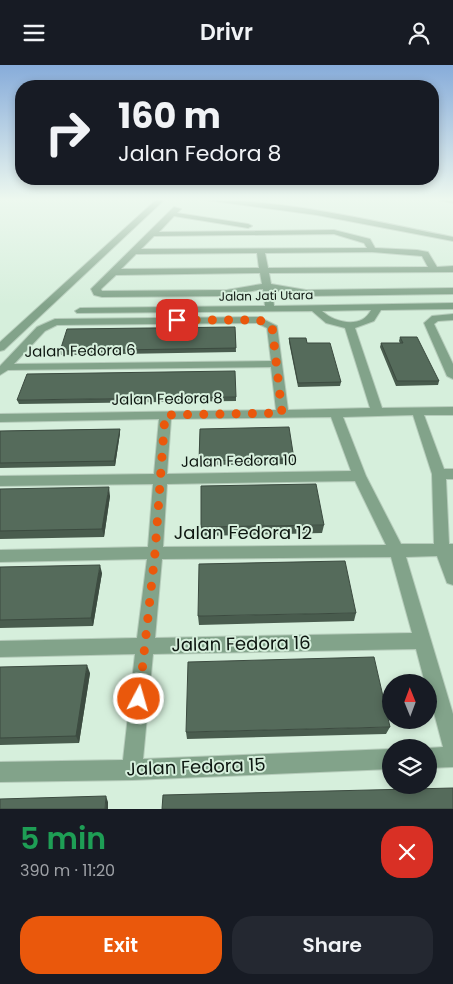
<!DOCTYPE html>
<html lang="en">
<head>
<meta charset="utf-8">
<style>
	:root { --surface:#171b24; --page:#242831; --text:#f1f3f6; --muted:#9ea1a6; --accent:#ea580c }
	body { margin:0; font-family:Poppins,sans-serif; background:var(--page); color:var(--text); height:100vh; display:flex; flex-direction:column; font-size:19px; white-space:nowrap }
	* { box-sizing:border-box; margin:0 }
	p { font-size:16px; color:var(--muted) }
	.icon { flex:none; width:28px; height:28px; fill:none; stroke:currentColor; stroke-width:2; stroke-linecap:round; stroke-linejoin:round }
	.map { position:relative; height:744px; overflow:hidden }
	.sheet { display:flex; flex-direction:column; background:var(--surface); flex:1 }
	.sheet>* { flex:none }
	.banner { position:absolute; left:15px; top:15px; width:424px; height:105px; border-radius:20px; box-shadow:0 2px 8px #0003; background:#171b24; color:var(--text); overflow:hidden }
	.needle { width:32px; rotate:359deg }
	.fabs { position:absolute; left:382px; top:609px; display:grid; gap:10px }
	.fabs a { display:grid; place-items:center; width:55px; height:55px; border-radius:50%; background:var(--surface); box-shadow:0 2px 8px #0003; font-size:25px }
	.pin { position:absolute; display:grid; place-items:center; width:42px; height:42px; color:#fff; margin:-21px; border-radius:10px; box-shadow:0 2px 8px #0006 }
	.me { position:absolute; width:55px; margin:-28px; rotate:6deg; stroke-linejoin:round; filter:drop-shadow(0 0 4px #0008) }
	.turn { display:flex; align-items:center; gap:18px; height:105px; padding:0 20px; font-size:22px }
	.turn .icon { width:65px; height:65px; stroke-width:2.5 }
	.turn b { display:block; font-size:35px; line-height:42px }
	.round { display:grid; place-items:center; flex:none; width:52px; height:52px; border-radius:20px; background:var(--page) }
	.summary { display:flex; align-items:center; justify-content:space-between; height:85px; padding:0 20px }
	h1 { font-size:30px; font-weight:600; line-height:38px; color:#1e9e55 }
	.cta { display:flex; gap:10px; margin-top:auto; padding:10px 20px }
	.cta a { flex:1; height:58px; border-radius:20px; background:var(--accent); color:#fff; font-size:20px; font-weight:600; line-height:58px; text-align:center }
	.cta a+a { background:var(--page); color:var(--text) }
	header { display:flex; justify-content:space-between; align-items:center; height:65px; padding:0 20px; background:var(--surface); font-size:22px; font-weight:600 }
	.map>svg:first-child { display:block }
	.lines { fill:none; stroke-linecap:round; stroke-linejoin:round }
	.minor-casing { stroke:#b6ccbb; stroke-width:2 }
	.minor { fill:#82a38a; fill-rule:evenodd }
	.wall { fill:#495c4e }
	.shaded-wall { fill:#3c4b40 }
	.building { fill:#556b5b; stroke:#3c4b40 }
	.route { stroke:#ea580c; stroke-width:9; stroke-dasharray:0 16.2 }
	.labels { text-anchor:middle; stroke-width:4; stroke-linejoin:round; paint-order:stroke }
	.far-street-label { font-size:12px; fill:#0d1610; stroke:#d6efdc }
	.street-label { font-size:15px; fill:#0d1610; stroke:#d6efdc }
	.near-street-label { font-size:18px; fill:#0d1610; stroke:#d6efdc }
</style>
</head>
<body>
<header><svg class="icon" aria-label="menu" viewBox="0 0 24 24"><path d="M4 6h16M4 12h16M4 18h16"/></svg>Drivr<svg class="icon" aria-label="person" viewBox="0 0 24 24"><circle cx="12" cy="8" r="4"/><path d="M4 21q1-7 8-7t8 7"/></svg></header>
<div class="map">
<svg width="453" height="744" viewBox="0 0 453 744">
	<rect width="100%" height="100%" fill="#d6efdc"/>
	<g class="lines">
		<!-- minor casing -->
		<g class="minor-casing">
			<path id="minor" d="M156,135H164L4,285L0,286V277Z
				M206,135C289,135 372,156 453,172V176L317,150Z
				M438,135H453V138Z
				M174,142L181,144L177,148L248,159L252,161L248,163L174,151L159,167L334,165L370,174L375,183L417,185L428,187L437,202L453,201V207L269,208L271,219L306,225L453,223V229L306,231L272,225L274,241L453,238V244L381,245L374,256L355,263L382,343L453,342V350H424L444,404H453V414H446L449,479H453V520L447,518L437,491L406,492L453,649V702L429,703V683L443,682L429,629V618H425L416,584L153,589L143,694L391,684V704L132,715L0,717V697L123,695L135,589L0,592V576L137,573L147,494L0,497V485L148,482L153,419L0,421V411L154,409L159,354L0,357V349L276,345L271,302L8,305L0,310V301L37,262L55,254L259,252L277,261L288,345L370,343L345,263L326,258L312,246L77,248L75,246L80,243L265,241L263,224L227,231L102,232L94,230L91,224L93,222ZM334,169L364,178L367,183L141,184L154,171ZM372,187L422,191L428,202L268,203L265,188ZM257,188L259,203L121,204L136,189ZM260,208L262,219L227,225L102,226L101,224L116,210ZM371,245C362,264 335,258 322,246ZM257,258L267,263L271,296L14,299L45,266L57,260ZM413,350L432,409L434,479H401L366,411L343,352ZM331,352L351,406L167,409L171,354ZM355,416L386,480L163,482L167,419ZM391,492L412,568L155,573L162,494Z
				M453,249V255L438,256L434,259L453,299V314L447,311L424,258L432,251Z"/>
		</g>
		<!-- minor -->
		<use href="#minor" class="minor"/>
	</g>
	<!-- wall -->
	<path class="wall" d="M235,262L236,287L61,290L60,286Z
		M400,272L439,316L438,320L396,321L380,282L381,278H400L399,276Z
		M289,273L307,278L341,317L340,321L298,322L289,277Z
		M236,332V336L19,339L17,335Z
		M120,364V368L115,401L0,403V366Z
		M200,364L294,394V399L199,400Z
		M0,424L110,431L104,472L0,474Z
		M324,460L322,468L201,471V462Z
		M0,502L102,508L93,561L0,563Z
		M356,548L354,556L199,560L198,551Z
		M0,602L90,608L79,678L0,680Z
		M390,662L386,669L187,674L186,667Z"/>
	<!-- shaded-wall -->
	<path class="shaded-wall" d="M120,364V368L115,401L114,396Z
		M109,422L110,431L104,472L102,464Z
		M100,500L102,508L93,561L91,553Z
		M87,600L90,608L79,678L76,671Z
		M106,731L108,737V744H105Z"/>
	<!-- building -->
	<path class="building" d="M235,262L236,283L60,286L67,264Z
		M400,272H417L439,316H397L381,278H403Z
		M289,273H306L307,278H330L341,317L298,318Z
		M235,306L236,332L17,335L27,309Z
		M289,362L294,394L199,396L200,364Z
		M120,364L114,396L0,398V366Z
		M316,419L324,460L201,462V421Z
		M109,422L102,464L0,466V424Z
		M345,496L356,548L198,551L199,499Z
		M100,500L91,553L0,555V502Z
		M374,592L390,662L186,667L188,597Z
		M87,600L76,671L0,673V602Z
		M453,723V744H162L163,730Z
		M106,731L105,744H0V734Z"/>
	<!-- sky -->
	<linearGradient id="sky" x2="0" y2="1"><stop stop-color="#87acda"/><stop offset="0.56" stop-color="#edf8ef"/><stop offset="1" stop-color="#edf8ef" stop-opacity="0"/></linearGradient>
	<rect width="453" height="240" fill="url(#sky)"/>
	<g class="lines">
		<!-- route -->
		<path class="route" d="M139,634L155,488L165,350L282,348L272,261L259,255H177"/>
	</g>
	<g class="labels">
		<!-- far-street labels -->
		<g class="far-street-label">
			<text transform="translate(266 231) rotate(-1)" y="4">Jalan Jati Utara</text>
		</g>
		<!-- street labels -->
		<g class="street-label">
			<text transform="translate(80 286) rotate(-1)" y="5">Jalan Fedora 6</text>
			<text transform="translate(167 334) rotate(-1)" y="5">Jalan Fedora 8</text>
			<text transform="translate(239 396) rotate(-1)" y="5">Jalan Fedora 10</text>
		</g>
		<!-- near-street labels -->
		<g class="near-street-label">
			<text x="243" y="474">Jalan Fedora 12</text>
			<text transform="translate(241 579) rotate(-1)" y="6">Jalan Fedora 16</text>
			<text transform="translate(196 702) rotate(-2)" y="6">Jalan Fedora 15</text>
		</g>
	</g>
</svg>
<div class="fabs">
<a><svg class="needle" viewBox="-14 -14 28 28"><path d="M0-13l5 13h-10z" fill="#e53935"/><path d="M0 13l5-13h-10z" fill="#9ea1a6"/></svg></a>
<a><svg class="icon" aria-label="layers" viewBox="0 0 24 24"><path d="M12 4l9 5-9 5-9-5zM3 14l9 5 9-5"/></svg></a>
</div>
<div class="pin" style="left:177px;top:255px;background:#d93025"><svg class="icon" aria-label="arrive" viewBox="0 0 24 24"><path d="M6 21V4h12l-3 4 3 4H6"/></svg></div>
<svg class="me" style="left:139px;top:634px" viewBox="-20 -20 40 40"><circle r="17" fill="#ea580c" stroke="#fff" stroke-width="3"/><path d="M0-11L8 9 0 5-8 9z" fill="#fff"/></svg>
<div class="banner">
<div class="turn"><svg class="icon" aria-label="right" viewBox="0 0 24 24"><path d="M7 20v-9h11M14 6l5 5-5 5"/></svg><div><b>160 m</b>Jalan Fedora 8</div></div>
</div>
</div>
<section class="sheet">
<div class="summary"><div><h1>5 min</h1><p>390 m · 11:20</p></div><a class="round" style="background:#d93025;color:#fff"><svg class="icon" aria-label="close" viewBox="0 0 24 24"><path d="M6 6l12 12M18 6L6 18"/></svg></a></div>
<div class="cta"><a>Exit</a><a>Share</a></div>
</section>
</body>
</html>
